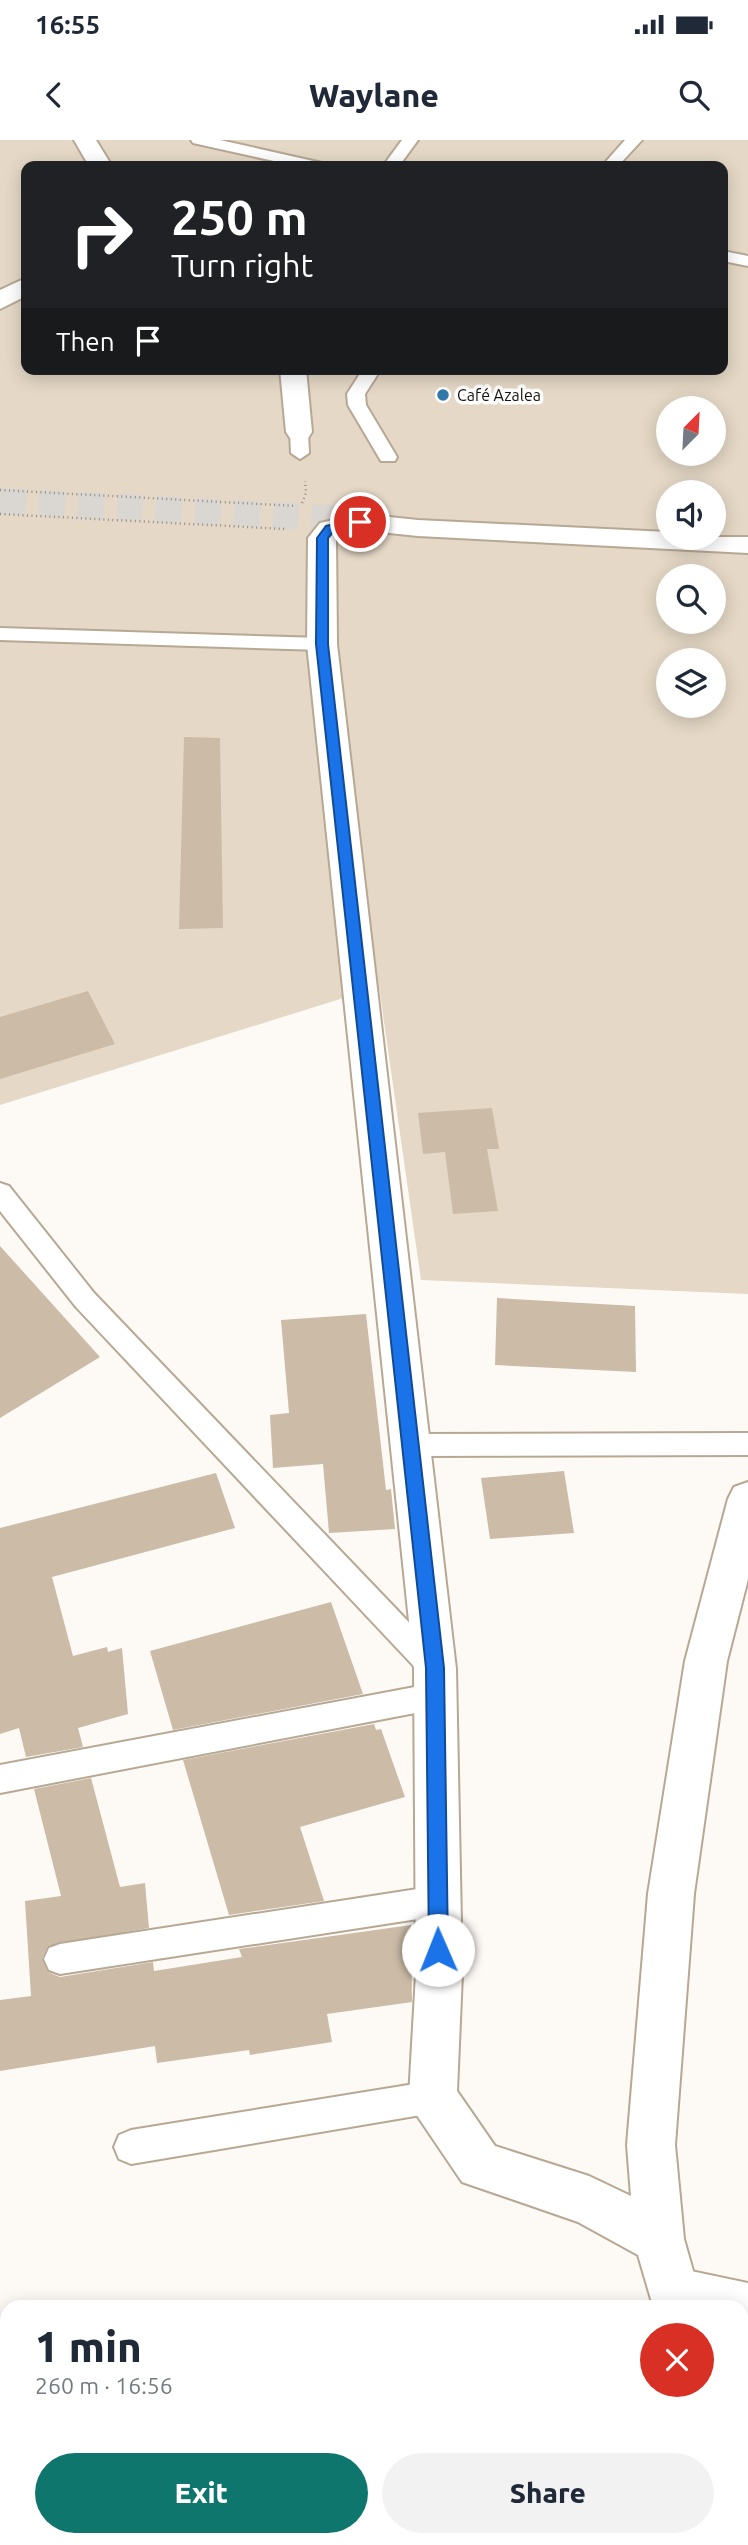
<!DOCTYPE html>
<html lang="en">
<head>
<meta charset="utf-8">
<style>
	:root { --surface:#fff; --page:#f2f2f3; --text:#1f2937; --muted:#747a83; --accent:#0f766e }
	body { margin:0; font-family:Ubuntu,sans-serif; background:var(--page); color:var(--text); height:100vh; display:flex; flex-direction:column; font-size:26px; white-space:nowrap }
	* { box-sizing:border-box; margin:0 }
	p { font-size:23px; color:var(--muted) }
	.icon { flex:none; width:38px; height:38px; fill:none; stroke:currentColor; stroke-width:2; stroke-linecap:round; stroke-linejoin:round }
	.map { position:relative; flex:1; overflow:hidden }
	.details { position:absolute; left:0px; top:2160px; width:749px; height:247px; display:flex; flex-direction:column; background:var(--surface); border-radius:21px 21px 0 0; box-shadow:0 4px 18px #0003 }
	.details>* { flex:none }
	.banner { position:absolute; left:21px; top:21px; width:707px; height:214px; border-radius:14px; box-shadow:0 4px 18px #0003; background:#202124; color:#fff; overflow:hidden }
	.needle { width:46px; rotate:24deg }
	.fabs { position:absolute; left:656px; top:256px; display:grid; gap:14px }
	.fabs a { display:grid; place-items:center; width:70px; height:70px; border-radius:50%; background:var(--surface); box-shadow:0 4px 18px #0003; font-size:35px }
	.pin { position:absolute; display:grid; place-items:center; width:60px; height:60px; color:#fff; margin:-30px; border:4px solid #fff; border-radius:50%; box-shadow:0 2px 7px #0007 }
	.me { position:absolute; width:77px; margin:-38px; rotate:359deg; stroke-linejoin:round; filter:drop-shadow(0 0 5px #0008) }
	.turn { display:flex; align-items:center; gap:24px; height:147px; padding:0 35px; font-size:32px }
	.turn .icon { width:91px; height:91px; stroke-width:2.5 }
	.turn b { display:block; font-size:49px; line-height:60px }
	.then { display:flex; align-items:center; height:66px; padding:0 35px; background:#0003; gap:14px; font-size:26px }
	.round { display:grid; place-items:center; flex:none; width:74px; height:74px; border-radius:37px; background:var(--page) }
	.summary { display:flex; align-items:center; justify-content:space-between; height:119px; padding:0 35px }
	h1 { font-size:42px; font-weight:800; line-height:52px }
	.action { display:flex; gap:14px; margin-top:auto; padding:14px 35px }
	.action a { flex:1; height:80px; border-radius:42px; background:var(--accent); color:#fff; font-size:28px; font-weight:800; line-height:80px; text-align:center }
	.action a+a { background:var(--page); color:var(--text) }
	.status { display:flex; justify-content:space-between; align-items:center; height:49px; padding:0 35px; background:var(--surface); direction:ltr }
	.status svg { height:19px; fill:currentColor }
	header { display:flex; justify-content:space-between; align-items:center; height:91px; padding:0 35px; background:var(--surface); font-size:32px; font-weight:800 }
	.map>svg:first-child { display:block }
	.green { fill:#e5d8c6; fill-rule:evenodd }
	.building { fill:#cbbba7 }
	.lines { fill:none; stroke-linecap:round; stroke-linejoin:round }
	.tertiary-tunnel { stroke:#dad7d3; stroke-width:26; stroke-dasharray:26 13; stroke-linecap:butt }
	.service-casing { stroke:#b7a894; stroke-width:4 }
	.pedestrian-casing { stroke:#b7a894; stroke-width:4 }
	.minor-casing { stroke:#b7a894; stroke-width:4 }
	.path { stroke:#918d87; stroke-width:2.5; stroke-dasharray:1 3.5; stroke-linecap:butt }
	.service { fill:#fff; fill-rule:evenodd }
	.pedestrian { fill:#fff; fill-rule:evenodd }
	.minor { fill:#fff; fill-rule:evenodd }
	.route { fill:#1a73e8; stroke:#114b97; stroke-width:2 }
	.poi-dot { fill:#3378ad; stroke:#fff; stroke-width:2.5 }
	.labels { text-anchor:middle; stroke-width:7; stroke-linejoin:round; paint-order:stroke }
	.far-poi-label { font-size:16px; fill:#17120b; stroke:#fff; text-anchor:start }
</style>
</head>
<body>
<div class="status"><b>16:55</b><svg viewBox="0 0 49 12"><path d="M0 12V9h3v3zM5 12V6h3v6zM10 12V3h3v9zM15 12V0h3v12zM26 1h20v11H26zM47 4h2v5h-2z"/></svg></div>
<header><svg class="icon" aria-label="back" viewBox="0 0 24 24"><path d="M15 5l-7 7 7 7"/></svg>Waylane<svg class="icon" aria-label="search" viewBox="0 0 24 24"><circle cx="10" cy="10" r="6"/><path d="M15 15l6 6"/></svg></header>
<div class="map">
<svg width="748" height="2405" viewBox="0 0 748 2405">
	<rect width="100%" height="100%" fill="#fdfaf6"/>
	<!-- green -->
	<path class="green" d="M0,0H748V1154L421,1140L379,847L0,965ZM26,26H723V229H26ZM668,268H714V313H668ZM668,352H714V397H668ZM668,436H714V481H668ZM668,520H714V565H668Z"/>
	<!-- building -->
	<path class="building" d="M184,597L220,598L223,788L179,789Z
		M88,851L115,904L0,939V877Z
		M492,968L499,1009H487L498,1071L453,1074L445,1012L423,1014L418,973Z
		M0,1106L100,1217L0,1278Z
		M497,1158L635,1166L636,1232L495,1225Z
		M366,1174L386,1350L391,1349L395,1389L329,1393L323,1324L273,1328L270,1275L289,1273L281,1180Z
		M564,1331L574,1393L490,1399L481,1338Z
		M216,1333L235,1388L52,1437L73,1516L107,1507L108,1512L122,1508L128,1574L78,1588L83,1607L26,1617L19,1588L0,1594V1388Z
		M331,1462L363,1554L173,1590L150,1511Z
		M374,1584L376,1590L381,1589L405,1657L300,1687L324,1761L229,1775L183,1620Z
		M91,1638L120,1747L145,1743L149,1788L48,1806L42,1818L48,1832L60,1837L153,1822L154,1831L242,1817L239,1809L411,1785L412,1862L327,1874L332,1902L250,1915L249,1910L157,1923L155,1906L0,1931V1860L31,1856L25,1761L61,1756L34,1649Z"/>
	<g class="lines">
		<!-- tertiary-tunnel -->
		<path class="tertiary-tunnel" d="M0,361L390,381"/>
		<!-- service casing -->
		<g class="service-casing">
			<path id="service" d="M191,0H220L322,23L324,26H296L193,3Z
				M402,0H418L399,26H383Z
				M625,0H642L618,26H602Z
				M723,111L748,116V126L723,121Z
				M363,229H381L365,254L366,265L397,317L395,321H381L348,265L347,254Z
				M299,287L308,292L309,313L300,319L291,313L290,292Z
				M0,488L322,498L329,500L332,504L329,508L322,510L0,500Z
				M0,1043L9,1046L94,1153L445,1520L450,1529L445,1538L435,1542L425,1538L76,1167L0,1071Z
				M748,1293V1315L411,1316L401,1313L397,1305L401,1297L411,1294Z
				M436,1543L446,1547L451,1556L446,1565L436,1569L0,1653V1625Z
				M437,1746L448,1750L453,1761L448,1772L437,1776L60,1834L49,1830L44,1819L49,1808L60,1804Z
				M433,1941L445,1945L449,1957L445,1969L433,1973L131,2024L119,2019L114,2007L119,1995L131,1990Z
				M672,2127L748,2143V2177L742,2176V2166H697L660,2156L655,2144L660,2132Z"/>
		</g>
		<!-- pedestrian casing -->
		<g class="pedestrian-casing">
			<path id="pedestrian" d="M74,0H96L112,26H89Z
				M26,138V156L0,169V150Z
				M280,229H306L312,292L308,298L299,300L290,298L286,292Z"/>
		</g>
		<!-- minor casing -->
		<g class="minor-casing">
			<path id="minor" d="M360,374L418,380L668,392V397H748V413L418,396L360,390L340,395L336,399L337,504L456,1529L462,1834L457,1951L495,2006L589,2036L631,2056L627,2005L648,1754L685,1521L728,1359L734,1347L748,1342V1439L727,1521L694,1754L675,2005L684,2099L703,2166H653L638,2115L578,2082L462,2042L416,1974L409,1957L416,1834L414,1529L307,504L308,398L320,383Z
				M742,2371L748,2374V2405H717L715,2399H742Z"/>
		</g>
		<!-- path -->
		<path class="path" d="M0,350L296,366
			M302,363L306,353L305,341
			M0,374L286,389"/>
		<!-- service -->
		<use href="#service" class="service"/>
		<!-- pedestrian -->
		<use href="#pedestrian" class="pedestrian"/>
		<!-- minor -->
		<use href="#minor" class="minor"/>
	</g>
	<!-- route -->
	<path class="route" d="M360,378L365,382L364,384L334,391L328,398V504L444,1528L448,1810L445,1816L438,1819L431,1816L429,1810L426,1528L316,504L317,398L326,386Z"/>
	<!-- markers -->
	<circle class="poi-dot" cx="443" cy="255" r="7"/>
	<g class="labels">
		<!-- far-poi labels -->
		<g class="far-poi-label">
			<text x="457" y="261">Café Azalea</text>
		</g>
	</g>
</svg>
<div class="fabs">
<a><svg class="needle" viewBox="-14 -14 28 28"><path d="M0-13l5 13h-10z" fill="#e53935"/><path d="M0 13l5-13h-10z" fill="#747a83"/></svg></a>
<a><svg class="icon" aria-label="sound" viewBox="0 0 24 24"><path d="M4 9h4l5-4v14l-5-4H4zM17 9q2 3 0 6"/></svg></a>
<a><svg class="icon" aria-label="search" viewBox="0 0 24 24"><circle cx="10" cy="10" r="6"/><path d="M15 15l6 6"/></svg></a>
<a><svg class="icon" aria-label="layers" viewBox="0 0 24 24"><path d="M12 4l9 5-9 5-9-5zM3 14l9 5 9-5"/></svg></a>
</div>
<div class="pin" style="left:360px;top:382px;background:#d93025"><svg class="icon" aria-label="arrive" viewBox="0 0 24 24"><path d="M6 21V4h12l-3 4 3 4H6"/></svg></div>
<svg class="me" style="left:438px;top:1810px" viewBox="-20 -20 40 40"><circle r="19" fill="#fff"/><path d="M0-13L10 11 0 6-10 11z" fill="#1a73e8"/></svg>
<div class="banner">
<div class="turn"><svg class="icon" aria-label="right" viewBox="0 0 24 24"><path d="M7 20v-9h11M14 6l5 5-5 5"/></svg><div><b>250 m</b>Turn right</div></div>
<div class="then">Then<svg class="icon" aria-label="arrive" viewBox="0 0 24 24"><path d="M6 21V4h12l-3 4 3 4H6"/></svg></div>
</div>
<section class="details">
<div class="summary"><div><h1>1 min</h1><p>260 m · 16:56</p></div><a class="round" style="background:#d93025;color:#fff"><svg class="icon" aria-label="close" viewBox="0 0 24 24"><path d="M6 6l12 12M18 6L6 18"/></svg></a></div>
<div class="action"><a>Exit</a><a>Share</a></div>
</section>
</div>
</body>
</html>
